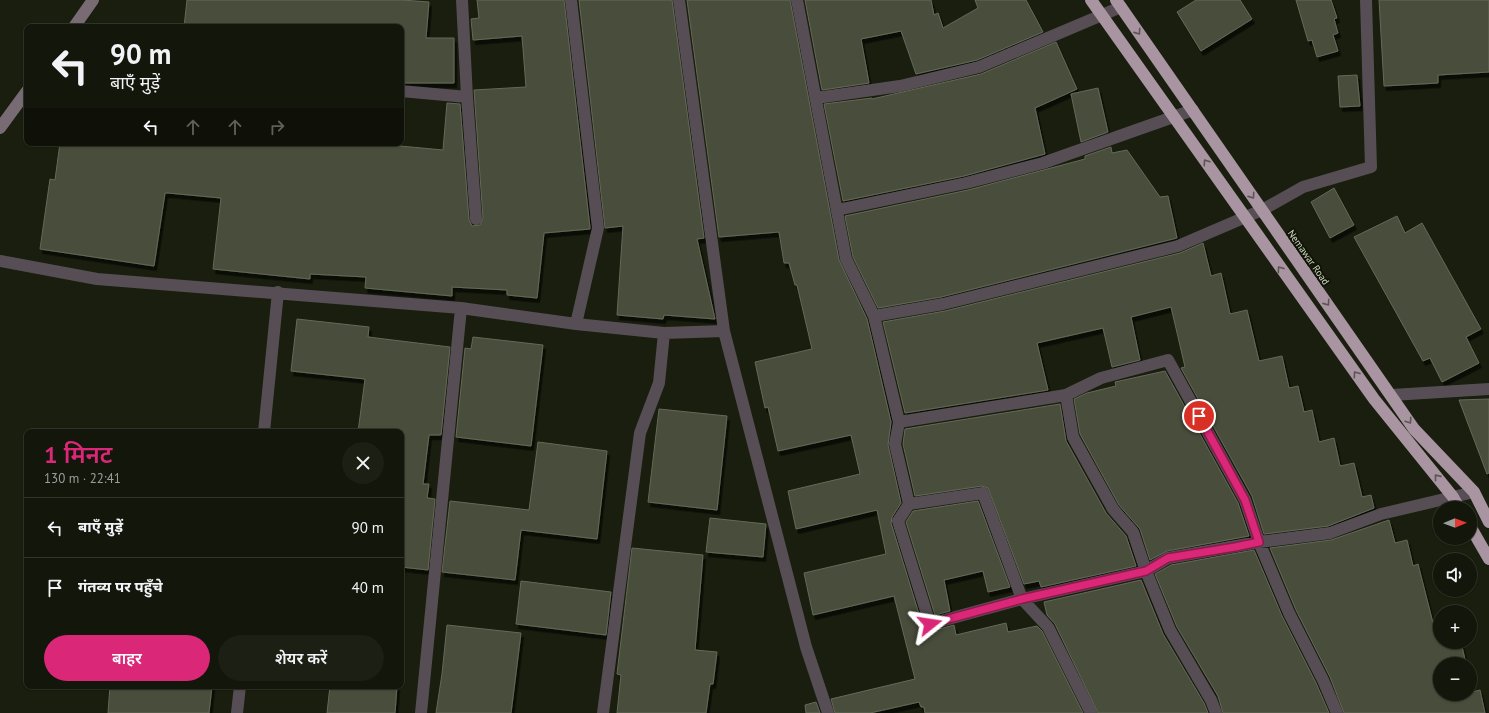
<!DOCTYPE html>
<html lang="hi">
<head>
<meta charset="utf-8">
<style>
	:root { --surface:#13160a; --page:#1c1f13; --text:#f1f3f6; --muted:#9d9f9c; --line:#32352b; --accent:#db2777 }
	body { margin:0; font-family:"PT Sans","Noto Sans Devanagari",sans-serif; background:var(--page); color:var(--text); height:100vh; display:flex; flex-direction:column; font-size:15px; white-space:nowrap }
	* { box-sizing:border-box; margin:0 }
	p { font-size:13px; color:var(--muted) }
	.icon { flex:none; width:22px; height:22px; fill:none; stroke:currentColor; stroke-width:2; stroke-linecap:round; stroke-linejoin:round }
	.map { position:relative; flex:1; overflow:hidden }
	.details { position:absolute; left:24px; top:429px; width:380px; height:260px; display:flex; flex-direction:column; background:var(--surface); border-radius:8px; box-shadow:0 1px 3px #0004,0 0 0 1px var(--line) }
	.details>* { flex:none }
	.banner { position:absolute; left:24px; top:24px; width:380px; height:122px; border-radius:8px; box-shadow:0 1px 3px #0004,0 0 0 1px var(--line); background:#13160a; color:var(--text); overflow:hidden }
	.needle { width:26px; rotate:89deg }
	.fabs { position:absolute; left:1433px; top:501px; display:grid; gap:8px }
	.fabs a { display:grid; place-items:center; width:44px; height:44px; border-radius:50%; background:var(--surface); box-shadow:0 1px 3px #0004,0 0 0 1px var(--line); font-size:20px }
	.pin { position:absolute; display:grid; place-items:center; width:34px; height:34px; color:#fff; margin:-17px; border:2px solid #fff; border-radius:50%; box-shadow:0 1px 4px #0007 }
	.me { position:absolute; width:44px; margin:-22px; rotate:75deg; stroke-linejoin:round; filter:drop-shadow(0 0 3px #0008) }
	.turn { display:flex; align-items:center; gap:14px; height:84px; padding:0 20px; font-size:18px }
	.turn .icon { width:52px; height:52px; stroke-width:2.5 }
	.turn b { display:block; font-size:28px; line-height:34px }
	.lanes { display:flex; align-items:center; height:38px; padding:0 20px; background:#0003; justify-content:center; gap:20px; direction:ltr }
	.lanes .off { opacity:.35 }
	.round { display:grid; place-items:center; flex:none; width:42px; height:42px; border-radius:21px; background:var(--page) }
	.headline { display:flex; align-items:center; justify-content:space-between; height:68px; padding:0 20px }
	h1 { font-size:24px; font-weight:600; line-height:30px; color:var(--accent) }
	.action { display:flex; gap:8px; margin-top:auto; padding:8px 20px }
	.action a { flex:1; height:46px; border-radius:24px; background:var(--accent); color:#fff; font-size:16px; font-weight:600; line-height:46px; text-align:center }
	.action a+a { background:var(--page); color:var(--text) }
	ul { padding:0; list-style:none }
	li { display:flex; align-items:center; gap:12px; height:60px; padding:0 20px; border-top:1px solid var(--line) }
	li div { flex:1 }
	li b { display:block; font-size:15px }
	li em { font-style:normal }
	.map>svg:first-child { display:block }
	.building { fill:#484d3b; stroke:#646a57; filter:url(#shadow) }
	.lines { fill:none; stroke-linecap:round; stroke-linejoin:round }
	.street { stroke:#564e54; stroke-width:12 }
	.secondary { stroke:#786b73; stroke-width:12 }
	.highway { stroke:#a995a2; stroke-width:12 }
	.oneway { stroke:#5c5554 }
	.route-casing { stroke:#8e194d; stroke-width:10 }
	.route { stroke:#db2777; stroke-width:7 }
	.labels { text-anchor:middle; stroke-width:4; stroke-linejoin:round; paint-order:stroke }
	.street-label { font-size:10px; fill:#d5d9ce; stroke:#101505 }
</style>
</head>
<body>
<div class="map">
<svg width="1489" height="713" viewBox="0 0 1489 713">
	<defs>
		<filter id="shadow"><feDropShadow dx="2.5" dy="4.5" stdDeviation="0" flood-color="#0009"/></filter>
	</defs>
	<rect width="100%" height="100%" fill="#191e0e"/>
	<!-- building -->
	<path class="building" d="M187,0H402L429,2L426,38H454V83H401V27H184Z
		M477,0H564L590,228V229L544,233L537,298L507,295V290L452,287V296L365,288L366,277L310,274V279L213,269L221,198L168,193H165L154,266L40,249L50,179L55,180L60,143H368L443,150L447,103L460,104L469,220L472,226L480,225L483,218L474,90L526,87L522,36L473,40L471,19L479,18Z
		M579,0H672L704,238L697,239L715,319L664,315L663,319L617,315L623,226L605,228Z
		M687,0H790L839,260L867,319L891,422L888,445L901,503L892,517L891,523L923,627L925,630L932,631L954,625L956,635L1006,623L1008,632L1037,626L1042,631L1083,713H925L924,707H921L919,702L870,713H835L831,699L915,679L894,596L813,615L804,573L886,554L877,510L796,529L788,491L860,474L851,435L778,451L768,407L765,408L755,362L812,349L797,285H795L789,263H784L779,232L719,237Z
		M805,0H931L934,15L938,13L943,28L978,8L975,0H1026L1043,32L977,60L916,74L901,31L861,39L869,83L822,90Z
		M1196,0H1240L1252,19L1201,51L1177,12Z
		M1296,0H1331L1337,18L1334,19L1338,33L1333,35L1338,51L1317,57L1312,40L1308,41Z
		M1379,0H1489V72L1438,75V83L1384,86Z
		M1056,42L1077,89L1035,108L1045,154L964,176L843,201L824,104L872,98V99L981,74Z
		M1357,75L1360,106L1340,107L1338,76Z
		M1098,88L1108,132L1081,142L1071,94Z
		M1111,147L1112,153L1127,150L1160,197L1168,196L1177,238L941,297L878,308L853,257L845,216L968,190L1085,159V156Z
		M1334,188L1354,225L1330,238L1311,202Z
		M1397,216L1405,233L1422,223L1481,329L1466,337L1479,363L1442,382L1430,358L1423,361L1354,237Z
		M1203,243L1211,276L1221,273L1230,314L1247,310L1259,361L1282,356L1289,388L1298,386L1304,412L1312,410L1319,442L1334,438L1340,466L1354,463L1362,497L1371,495L1374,508L1328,526L1264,534L1252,496L1181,368L1185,367L1171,307L1131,317L1140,360L1112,367L1103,328L1037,343L1048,390L905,413L883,322L945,311L1180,253Z
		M297,319L369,327L368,337L450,347L441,435H429L423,484H429L427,498L435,499L428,570L401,567V432H358L365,379L291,371Z
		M473,337L543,345L531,446L456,437L465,348L471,349Z
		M1165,371L1238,503L1249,536L1167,551L1150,560L1140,529L1119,505L1080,434L1074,399L1087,393L1116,386L1115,382Z
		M1489,399V473L1487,474L1459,400Z
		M1060,404L1066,441L1106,513L1126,536L1136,566L1041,587L1039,581L1024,584L988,488L982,486L915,496L903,444L905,429Z
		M659,409L727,416L717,510L648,502Z
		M538,442L607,451L597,539L521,530L515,580L442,572L450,501L529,510Z
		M978,501L1010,587L988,592L983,571L944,580L950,611L935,615L906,522L913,511Z
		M710,518L766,524L763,557L706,552Z
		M1389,520L1395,543L1407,540L1413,566L1418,564L1435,631L1440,630V642H1461L1466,664H1440V694H1470V683L1472,692L1480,690L1485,713H1344L1330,677L1296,610L1270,548L1331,540Z
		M632,548L703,555L695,650L717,652L713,684H710L706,713H617L621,675L617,674Z
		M1254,550L1282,616L1316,683L1329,713H1223L1218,696L1177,627L1155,574L1171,565Z
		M1141,580L1163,634L1204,703L1208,713H1098L1055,624L1047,615L1044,602Z
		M521,581L611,592L606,635L516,624Z
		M447,625L521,633L511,713H436L442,674Z
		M110,686H212L209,713H108Z
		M330,686H397L395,713H327Z
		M816,702L820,713H806L805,705Z"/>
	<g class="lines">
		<!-- street -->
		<path class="street" d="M462,0L467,97
			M571,0L598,228L576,324
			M679,0L724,331
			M797,0L846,259L874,316L943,304L1178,246L1262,210L1303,187L1371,167L1366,0
			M401,91L467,97L476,219
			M816,98L900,86L979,67L1121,7
			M837,210L966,183L1043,163L1193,110
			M0,261L97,279L461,308L576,324L664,333L724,331L806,647L828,713
			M874,316L899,422L895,444L909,504L983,493L1022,599L930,624L898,521L909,504
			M1066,395L1073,437L1113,509L1133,532L1146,571L1170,630L1211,700L1216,713
			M1392,395L1489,389
			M899,422L1066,395L1101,378L1168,360L1245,500L1259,542L1289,613L1323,680L1337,713
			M264,432L278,292
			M237,713L240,686
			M421,713L461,308
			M603,713L640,433L659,383L664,333
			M1091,713L1048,627L1022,599L1146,571L1168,558L1259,542L1330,533L1381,514L1474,492"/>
		<!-- secondary -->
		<path class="secondary" d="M74,27L93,0
			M0,128L27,91"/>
		<!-- highway -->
		<path class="highway" d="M1091,0L1374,399L1453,497L1459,508
			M1116,0L1414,429L1474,492L1489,522
			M1470,526L1489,559"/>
	</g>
	<!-- one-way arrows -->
	<defs><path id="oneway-chevron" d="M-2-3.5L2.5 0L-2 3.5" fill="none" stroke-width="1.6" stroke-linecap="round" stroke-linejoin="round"/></defs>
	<g class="oneway">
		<use href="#oneway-chevron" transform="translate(1138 32) rotate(55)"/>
		<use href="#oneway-chevron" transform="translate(1206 162) rotate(-124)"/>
		<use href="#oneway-chevron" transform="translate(1252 196) rotate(55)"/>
		<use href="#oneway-chevron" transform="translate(1280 269) rotate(-126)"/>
		<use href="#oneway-chevron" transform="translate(1327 303) rotate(55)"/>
		<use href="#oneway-chevron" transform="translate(1356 374) rotate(-126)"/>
		<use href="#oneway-chevron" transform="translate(1409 421) rotate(56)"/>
		<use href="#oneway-chevron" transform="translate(1437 477) rotate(-129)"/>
	</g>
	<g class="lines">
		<!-- route casing -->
		<g class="route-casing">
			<path id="route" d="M930,624L1022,599L1146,571L1168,558L1235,547L1259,542L1245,500L1199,416"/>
		</g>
		<!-- route -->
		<use href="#route" class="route"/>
	</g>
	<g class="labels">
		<!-- street labels -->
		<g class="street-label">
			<text transform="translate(1309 257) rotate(55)" y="4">Nemawar Road</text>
		</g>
	</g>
</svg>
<div class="fabs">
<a><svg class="needle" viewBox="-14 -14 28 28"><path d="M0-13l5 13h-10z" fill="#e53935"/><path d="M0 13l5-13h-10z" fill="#9d9f9c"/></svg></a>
<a><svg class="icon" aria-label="sound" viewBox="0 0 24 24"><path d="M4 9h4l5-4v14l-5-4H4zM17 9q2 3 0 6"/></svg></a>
<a>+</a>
<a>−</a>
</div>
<div class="pin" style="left:1199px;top:416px;background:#d93025"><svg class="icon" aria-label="arrive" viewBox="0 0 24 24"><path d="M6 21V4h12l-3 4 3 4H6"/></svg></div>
<svg class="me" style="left:930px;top:624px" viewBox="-20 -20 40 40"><path d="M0-17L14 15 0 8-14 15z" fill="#db2777" stroke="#fff" stroke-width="4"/></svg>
<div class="banner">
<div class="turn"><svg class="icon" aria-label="left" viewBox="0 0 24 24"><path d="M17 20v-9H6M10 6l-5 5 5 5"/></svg><div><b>90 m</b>बाएँ मुड़ें</div></div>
<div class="lanes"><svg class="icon" aria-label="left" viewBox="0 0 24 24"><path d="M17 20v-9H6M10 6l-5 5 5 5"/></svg><svg class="icon off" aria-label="ahead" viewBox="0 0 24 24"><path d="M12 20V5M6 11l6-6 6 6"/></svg><svg class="icon off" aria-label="ahead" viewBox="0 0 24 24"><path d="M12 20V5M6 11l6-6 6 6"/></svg><svg class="icon off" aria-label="right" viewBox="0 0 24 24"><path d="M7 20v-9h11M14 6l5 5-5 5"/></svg></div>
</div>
<section class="details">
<div class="headline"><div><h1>1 मिनट</h1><p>130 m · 22:41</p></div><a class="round"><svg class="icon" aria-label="close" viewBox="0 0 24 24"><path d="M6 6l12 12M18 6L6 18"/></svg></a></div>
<ul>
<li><svg class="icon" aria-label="left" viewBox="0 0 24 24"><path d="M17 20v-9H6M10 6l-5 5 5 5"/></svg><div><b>बाएँ मुड़ें</b></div><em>90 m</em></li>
<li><svg class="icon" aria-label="arrive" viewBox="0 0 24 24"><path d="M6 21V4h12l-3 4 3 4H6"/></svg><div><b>गंतव्य पर पहुँचे</b></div><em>40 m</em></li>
</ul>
<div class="action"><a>बाहर</a><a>शेयर करें</a></div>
</section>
</div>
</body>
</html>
